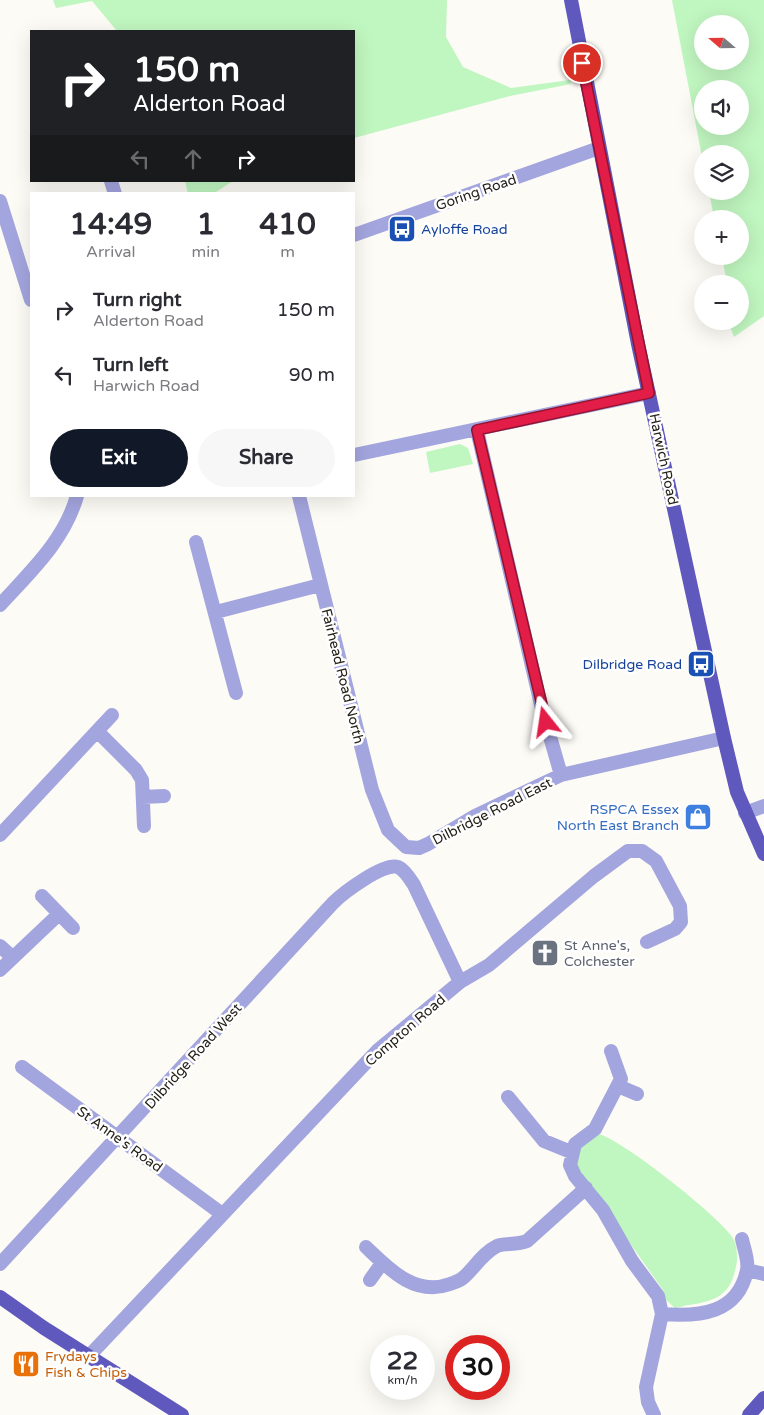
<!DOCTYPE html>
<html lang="en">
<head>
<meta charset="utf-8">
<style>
	:root { --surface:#fff; --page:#f7f7f7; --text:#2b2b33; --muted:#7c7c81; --accent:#111827 }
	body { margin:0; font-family:"Varela Round",sans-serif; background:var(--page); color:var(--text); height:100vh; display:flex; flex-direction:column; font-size:19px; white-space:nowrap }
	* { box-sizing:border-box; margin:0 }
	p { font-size:16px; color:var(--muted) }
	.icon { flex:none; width:28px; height:28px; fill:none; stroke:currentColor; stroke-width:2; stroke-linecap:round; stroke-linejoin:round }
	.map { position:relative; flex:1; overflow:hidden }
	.panel { position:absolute; left:30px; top:192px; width:325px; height:305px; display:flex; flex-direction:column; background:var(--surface); border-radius:0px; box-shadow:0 5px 20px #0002 }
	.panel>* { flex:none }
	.hud { position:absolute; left:30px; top:30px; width:325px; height:152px; border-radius:0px; box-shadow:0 5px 20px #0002; background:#202124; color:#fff; overflow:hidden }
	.needle { width:32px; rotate:290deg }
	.buttons { position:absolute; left:694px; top:15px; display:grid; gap:10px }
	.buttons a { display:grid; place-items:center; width:55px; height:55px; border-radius:50%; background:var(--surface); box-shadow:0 5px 20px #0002; font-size:25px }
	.speed { position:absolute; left:370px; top:1335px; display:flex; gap:10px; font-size:25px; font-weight:700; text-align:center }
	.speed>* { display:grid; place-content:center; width:65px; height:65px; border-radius:50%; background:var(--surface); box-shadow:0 5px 20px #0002; line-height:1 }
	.speed small { font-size:12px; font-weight:400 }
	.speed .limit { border:8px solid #d22; background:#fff; color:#111 }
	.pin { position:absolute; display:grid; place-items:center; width:42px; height:42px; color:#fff; margin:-21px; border:2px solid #fff; border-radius:50%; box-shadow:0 1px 5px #0007 }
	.me { position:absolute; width:55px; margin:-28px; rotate:345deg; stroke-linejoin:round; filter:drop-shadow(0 0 4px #0008) }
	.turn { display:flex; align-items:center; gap:18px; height:105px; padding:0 20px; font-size:22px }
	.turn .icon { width:65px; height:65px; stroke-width:2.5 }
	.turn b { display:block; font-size:35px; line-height:42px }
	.lanes { display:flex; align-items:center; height:48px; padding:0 20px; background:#0003; justify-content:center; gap:25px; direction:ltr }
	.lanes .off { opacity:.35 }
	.eta { display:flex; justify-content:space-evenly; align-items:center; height:85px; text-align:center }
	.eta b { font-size:30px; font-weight:700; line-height:35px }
	.cta { display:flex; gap:10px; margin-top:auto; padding:10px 20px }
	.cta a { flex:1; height:58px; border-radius:30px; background:var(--accent); color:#fff; font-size:20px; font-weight:700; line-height:58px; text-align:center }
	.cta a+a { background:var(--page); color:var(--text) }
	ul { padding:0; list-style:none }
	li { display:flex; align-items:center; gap:15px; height:65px; padding:0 20px }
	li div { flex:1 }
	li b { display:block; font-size:19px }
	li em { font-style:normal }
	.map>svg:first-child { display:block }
	.green { fill:#c0f6c0; fill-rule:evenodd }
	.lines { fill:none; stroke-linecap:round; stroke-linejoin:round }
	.minor { stroke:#a3a5de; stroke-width:14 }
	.primary { stroke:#5f59be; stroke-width:14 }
	.route-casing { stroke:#92132f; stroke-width:12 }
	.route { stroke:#e11d48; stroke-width:9 }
	.labels { text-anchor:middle; stroke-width:5; stroke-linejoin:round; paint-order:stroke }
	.street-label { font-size:14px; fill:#252118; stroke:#fff }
	.transit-label { font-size:14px; fill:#164399; stroke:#fff; text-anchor:start }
	.shop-label { font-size:14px; fill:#366cbe; stroke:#fff; text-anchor:end }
	.worship-label { font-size:14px; fill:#5b616d; stroke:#fff; text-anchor:start }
	.food-label { font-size:14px; fill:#c56008; stroke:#fff; text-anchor:start }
</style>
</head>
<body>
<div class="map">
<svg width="764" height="1415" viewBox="0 0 764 1415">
	<rect width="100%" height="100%" fill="#fdfbf6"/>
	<!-- green -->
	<path class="green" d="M53,0H447L446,37L463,67L511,88L570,80L571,84L510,96L354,138V31H117L92,1L56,8Z
		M672,0H764V316L734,337L728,321H740V284H727L722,256H740V219H714L709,191H740V154H702V157ZM702,24H740V61H702ZM702,89H740V126H702Z
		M185,181H233L213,194H188Z
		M460,444L468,448L473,464L430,473L426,452Z
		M597,1134C614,1133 726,1221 734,1240C737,1246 738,1259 736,1266C731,1295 716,1301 689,1305C684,1305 680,1308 675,1308L666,1300L663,1290L576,1167L579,1148Z"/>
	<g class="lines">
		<!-- minor -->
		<path class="minor" d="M111,181L115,194
			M0,201L31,300
			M354,235L599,148
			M477,430L541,705L561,775
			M354,455L649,393
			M299,496L372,790L388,830L406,847L419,848L428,844L475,816L561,775L724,738
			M196,542L236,693
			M0,605C31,571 64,541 77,496
			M216,612L320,585
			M98,732L136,770L142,780L144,826
			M143,797L164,796
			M745,813L764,806
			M0,835L112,715
			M42,896L73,928
			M0,946L12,957
			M0,970L59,914
			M611,1051L621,1079L595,1129L575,1144L570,1165L575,1176L603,1210L632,1261L658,1296L662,1314L646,1387L648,1402L654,1415
			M22,1067L218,1211
			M618,1086L637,1094
			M508,1097L544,1141L571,1152
			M366,1247C389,1269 415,1297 450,1284C455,1282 460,1281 464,1277C475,1267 483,1253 497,1246C503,1243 517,1245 527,1241L586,1188
			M0,1264L333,903C343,893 384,862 398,867C405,870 410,879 414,885L460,982
			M747,1270L764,1274
			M370,1280L382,1263
			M662,1314C699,1317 738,1314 747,1270C749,1261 744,1249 742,1239
			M89,1356L377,1051L460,982L489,965L594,876L628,851H642L656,861L680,906L681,922L675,929L647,942"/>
		<!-- primary -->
		<path class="primary" d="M571,0L638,344L724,738L737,792L764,854
			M0,1297L44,1328L182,1415
			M749,1415L764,1398"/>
	</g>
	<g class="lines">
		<!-- route casing -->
		<g class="route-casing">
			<path id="route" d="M546,722L477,430L649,393L582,63"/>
		</g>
		<!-- route -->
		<use href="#route" class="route"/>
	</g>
	<!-- icons -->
	<defs>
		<g id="bus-square" transform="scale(1.4375)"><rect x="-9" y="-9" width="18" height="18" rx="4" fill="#1a4fb4" stroke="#fff"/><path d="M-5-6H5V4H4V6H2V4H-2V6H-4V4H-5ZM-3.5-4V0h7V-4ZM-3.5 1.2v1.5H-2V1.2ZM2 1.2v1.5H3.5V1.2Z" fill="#fff"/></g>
		<g id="shop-square" transform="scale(1.4375)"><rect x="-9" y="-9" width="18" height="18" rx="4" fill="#3f7fe0" stroke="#fff"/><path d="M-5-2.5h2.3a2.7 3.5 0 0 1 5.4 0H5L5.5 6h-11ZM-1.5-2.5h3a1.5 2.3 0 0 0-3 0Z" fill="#fff"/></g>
		<g id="church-square" transform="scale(1.4375)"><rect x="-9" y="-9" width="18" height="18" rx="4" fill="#6b7280" stroke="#fff"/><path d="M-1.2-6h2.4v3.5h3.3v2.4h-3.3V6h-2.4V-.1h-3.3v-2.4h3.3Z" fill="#fff"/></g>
		<g id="restaurant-square" transform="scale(1.4375)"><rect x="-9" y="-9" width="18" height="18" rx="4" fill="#e8710a" stroke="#fff"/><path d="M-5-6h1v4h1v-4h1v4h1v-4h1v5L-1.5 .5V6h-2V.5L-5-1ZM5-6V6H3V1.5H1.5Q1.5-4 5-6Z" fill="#fff"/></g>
	</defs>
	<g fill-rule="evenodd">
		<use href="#bus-square" x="402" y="229"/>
		<use href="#bus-square" x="701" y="664"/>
		<use href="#shop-square" x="698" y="817"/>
		<use href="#church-square" x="545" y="953"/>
		<use href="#restaurant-square" x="26" y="1364"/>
	</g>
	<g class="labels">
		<!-- street labels -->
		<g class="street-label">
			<text transform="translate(476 192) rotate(-19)" y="5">Goring Road</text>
			<text transform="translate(664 459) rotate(78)" y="5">Harwich Road</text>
			<text transform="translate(343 676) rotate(76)" y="5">Fairhead Road North</text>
			<text transform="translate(492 811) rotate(-27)" y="5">Dilbridge Road East</text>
			<text transform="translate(405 1030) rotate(-41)" y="5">Compton Road</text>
			<text transform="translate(193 1056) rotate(-48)" y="5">Dilbridge Road West</text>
			<text transform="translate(120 1139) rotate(36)" y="5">St Anne's Road</text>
		</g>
		<!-- transit labels -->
		<g class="transit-label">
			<text x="421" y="234">Ayloffe Road</text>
			<text x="682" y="669" text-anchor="end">Dilbridge Road</text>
		</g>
		<!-- shop labels -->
		<g class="shop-label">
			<text x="679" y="814">RSPCA Essex<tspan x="679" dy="16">North East Branch</tspan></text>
		</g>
		<!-- worship labels -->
		<g class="worship-label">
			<text x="564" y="950">St Anne's,<tspan x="564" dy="16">Colchester</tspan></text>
		</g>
		<!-- food labels -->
		<g class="food-label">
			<text x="45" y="1361">Frydays<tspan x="45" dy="16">Fish &amp; Chips</tspan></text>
		</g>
	</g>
</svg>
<div class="buttons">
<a><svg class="needle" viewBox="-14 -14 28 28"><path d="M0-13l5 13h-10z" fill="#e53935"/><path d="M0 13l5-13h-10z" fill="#7c7c81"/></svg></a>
<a><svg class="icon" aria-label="sound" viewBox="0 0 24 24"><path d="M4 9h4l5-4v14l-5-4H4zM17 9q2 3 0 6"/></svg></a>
<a><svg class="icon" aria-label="layers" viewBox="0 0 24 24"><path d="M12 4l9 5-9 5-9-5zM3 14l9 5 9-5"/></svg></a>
<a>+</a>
<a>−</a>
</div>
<div class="speed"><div>22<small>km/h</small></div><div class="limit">30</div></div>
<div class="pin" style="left:582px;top:63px;background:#d93025"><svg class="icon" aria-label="arrive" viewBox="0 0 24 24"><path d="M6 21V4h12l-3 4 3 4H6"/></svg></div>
<svg class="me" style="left:546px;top:722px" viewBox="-20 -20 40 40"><path d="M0-17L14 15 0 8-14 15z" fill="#e11d48" stroke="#fff" stroke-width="4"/></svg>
<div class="hud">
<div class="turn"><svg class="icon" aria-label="right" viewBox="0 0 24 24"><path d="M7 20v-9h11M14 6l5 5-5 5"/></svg><div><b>150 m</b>Alderton Road</div></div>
<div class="lanes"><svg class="icon off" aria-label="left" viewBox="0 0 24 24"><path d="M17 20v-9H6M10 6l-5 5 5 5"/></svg><svg class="icon off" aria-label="ahead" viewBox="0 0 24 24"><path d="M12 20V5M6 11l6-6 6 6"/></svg><svg class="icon" aria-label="right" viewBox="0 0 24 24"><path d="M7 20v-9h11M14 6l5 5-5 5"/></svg></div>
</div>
<section class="panel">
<div class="eta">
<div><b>14:49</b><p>Arrival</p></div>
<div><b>1</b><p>min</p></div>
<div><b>410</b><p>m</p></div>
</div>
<ul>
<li><svg class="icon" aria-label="right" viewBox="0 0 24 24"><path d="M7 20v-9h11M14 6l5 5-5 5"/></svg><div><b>Turn right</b><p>Alderton Road</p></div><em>150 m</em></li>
<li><svg class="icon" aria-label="left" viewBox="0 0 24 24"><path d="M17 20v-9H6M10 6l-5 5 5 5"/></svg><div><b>Turn left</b><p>Harwich Road</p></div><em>90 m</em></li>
</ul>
<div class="cta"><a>Exit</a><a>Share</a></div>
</section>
</div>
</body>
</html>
